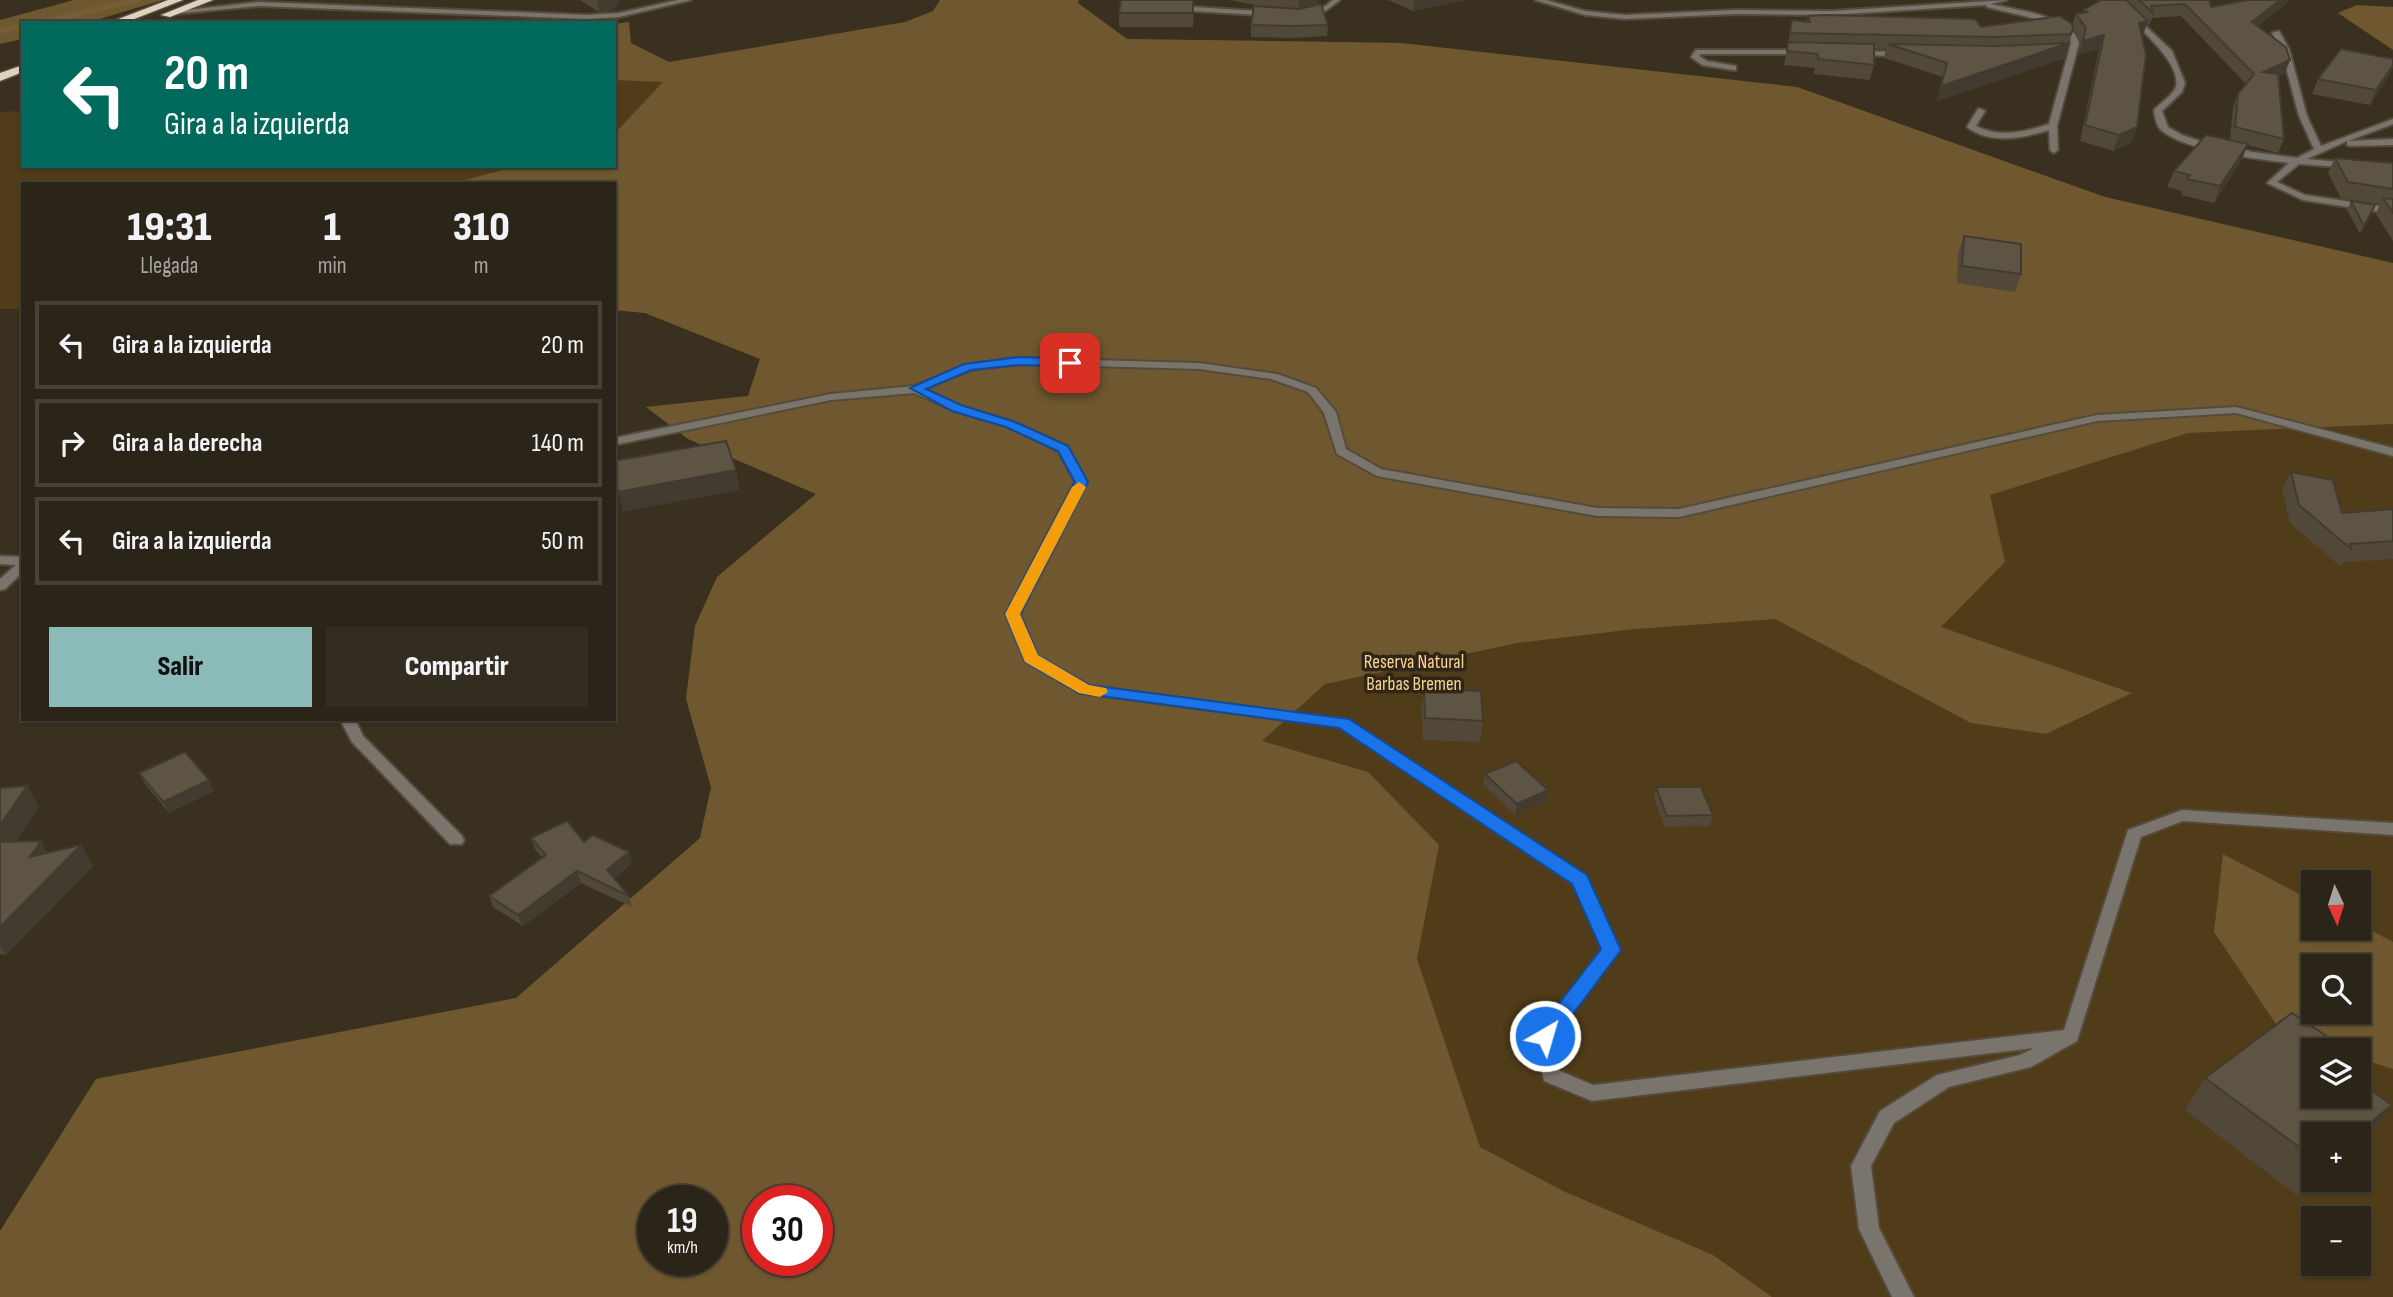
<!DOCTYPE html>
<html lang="es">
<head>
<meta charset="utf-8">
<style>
	:root { --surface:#2b2418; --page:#332c21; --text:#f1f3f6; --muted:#a6a4a2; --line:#474137; --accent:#8bbbb9 }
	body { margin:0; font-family:"Sofia Sans Condensed",sans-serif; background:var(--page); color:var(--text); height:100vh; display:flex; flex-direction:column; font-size:26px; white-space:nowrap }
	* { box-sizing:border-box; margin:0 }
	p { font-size:23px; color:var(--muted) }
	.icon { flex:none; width:38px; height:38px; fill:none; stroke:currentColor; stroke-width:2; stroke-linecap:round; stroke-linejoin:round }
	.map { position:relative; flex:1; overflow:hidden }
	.side { position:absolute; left:21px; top:182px; width:595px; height:539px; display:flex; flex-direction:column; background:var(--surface); border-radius:0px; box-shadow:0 2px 5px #0004,0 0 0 2px var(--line) }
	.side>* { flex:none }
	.top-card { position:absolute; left:21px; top:21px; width:595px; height:147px; border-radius:0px; box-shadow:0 2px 5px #0004,0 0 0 2px var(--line); background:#00695c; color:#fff; overflow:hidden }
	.needle { width:46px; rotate:176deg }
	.fabs { position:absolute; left:2301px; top:870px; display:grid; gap:14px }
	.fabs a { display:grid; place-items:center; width:70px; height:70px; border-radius:0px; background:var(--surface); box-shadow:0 2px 5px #0004,0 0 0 2px var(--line); font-size:35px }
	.speed { position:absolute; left:637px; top:1185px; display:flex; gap:14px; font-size:35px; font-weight:700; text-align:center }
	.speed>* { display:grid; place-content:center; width:91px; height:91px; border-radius:50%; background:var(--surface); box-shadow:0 2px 5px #0004,0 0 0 2px var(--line); line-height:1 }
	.speed small { font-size:18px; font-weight:400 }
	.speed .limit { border:10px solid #d22; background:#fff; color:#111 }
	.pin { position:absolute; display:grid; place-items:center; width:60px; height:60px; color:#fff; margin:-30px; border-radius:14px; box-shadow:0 4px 10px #0006 }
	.me { position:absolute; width:77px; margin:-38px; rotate:38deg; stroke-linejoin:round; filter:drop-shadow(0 0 5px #0008) }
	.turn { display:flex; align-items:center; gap:24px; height:147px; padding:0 28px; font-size:32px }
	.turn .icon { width:91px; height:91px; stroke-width:2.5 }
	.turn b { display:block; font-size:49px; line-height:60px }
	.eta { display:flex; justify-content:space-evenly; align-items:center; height:119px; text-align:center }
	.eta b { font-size:42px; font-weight:800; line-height:49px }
	.cta { display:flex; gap:14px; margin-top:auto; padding:14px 28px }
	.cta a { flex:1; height:80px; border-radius:0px; background:var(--accent); color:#111; font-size:28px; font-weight:800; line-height:80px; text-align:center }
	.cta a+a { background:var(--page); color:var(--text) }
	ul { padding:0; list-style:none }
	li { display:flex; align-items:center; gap:21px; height:88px; margin:0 14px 10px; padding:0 14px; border:4px solid var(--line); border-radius:0px }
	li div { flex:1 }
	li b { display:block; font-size:26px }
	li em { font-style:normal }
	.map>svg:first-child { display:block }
	.green { fill:#503c18; fill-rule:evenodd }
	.forest { fill:#6f582f; fill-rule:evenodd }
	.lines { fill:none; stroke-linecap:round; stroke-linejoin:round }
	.stream { stroke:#755e35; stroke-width:6 }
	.street-casing { stroke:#544b3c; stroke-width:4 }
	.highway-casing { stroke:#544b3c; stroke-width:3 }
	.street { fill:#79756d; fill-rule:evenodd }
	.highway { fill:#ded2bf; fill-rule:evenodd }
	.wall { fill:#51483a }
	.shaded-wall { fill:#423b30 }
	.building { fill:#5e5444; stroke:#423b30; stroke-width:2 }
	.route { fill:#1a73e8; stroke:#114b97; stroke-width:2 }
	.slow { fill:#f59e0b }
	.labels { text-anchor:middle; stroke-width:7; stroke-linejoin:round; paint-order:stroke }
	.park-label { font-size:19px; fill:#fcd492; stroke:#2f2617 }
</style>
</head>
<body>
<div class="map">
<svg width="2393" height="1297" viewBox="0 0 2393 1297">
	<rect width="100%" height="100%" fill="#393020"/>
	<!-- green -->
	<path class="green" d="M1127,39L1401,43L1797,87L2105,197L2393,263V1297H0V1231L96,1079L516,998L700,839L711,787L686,699L695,626L717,577L816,494L688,439L646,407L748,396L760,359L645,313L614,310V184H23V309H0V112L23,111V166H614V65ZM2314,882H2359V928H2314ZM2314,966H2359V1012H2314ZM2314,1050H2359V1096H2314ZM2314,1134H2359V1180H2314ZM653,1200H712V1260H653ZM758,1200H817V1260H758ZM2314,1218H2359V1264H2314Z"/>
	<!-- forest -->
	<path class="forest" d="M74,0H163L86,23H23V39L0,44V20Z
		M940,0H1079L1078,3L1127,39L1401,43L1797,87L2105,197L2393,263V424L2188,433L1990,495L2005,562L1941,627L2132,693L2046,734L1971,723L1775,619L1635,629L1517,643L1325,684L1262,741L1368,772L1439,845L1417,959L1480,1147L1563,1191L1713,1255L1772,1297H0V1231L96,1079L516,998L700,838L711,787L686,699L695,626L717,577L816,494L688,439L646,407L748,396L760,359L645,313L614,310V184H451L516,166H614V134L663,82L614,80V24L629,22L631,43L669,62L905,22L933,11ZM653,1200H712V1260H653ZM758,1200H817V1260H758Z
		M2357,5L2393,7V50L2338,13Z
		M2223,854L2313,901L2314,928H2359V924L2393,942V1069L2359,1058V1050H2335L2282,1033L2214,932ZM2314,966H2359V1012H2314Z"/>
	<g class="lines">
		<!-- stream -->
		<path class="stream" d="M38,23L137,0
			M0,31L23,26"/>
		<!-- street casing -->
		<g class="street-casing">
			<path id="street" d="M678,0H691L619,17L587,19L259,6L173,14L169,12L259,2L587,15L619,13Z
				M1181,0H1187V4L1194,7L1272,12L1276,14L1272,16L1193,11L1182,6Z
				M1333,0H1340L1324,12L1306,17L1302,15L1320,10Z
				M1535,0H1546L1585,11L1625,15L1736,10L1831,11L2007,0L1991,4C2015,10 2072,15 2079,43L2057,126L2058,150L2054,153L2050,150L2049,130C2023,138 1990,145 1967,127L1978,109H1981L1985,111L1976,126C2000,138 2025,132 2049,124L2071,43L2070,36L2048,22L1987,7L1986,5L1831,15L1736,14L1625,19L1585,15Z
				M2111,0H2118L2172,51L2185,83L2182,92L2162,111L2168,127L2182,135L2203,142L2253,152L2297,158L2314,149L2299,116L2281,49L2272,33L2279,31L2289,49L2307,116L2321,146L2393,119V124L2348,141L2393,139V145L2350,146L2347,145V141L2307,159L2350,163L2353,164V168L2299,164L2277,182L2305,195L2393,208V214L2303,200L2267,183L2289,163C2258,159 2185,151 2161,130C2156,125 2155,117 2154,110C2160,103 2174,95 2176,86C2182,60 2127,18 2111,0Z
				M1696,50H1805L1809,52L1805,54H1701L1699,56L1707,61L1736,66V70H1733L1702,65L1691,57Z
				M1857,51L1903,52L1907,54L1903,56L1854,55V51Z
				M1019,358L1199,363L1277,374L1316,388L1336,412L1346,449L1381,469L1597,508L1679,509L2097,415L2236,407L2393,448V456L2236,413L2097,421L1679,517L1597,516L1377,476L1337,454L1324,413L1308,392L1271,379L1199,369L1019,364L971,370L925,389L960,406L1014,422L1067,446L1087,482L1020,614L1037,656L1089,686L1348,720L1586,876L1620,950L1554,1037L1560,1071L1593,1085L2064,1030L2128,830L2182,810L2393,823V835L2183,821L2141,837L2077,1041L2031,1067L1949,1087L1894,1123L1871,1166L1879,1228L1914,1297H1892L1859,1229L1851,1166L1880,1111L1937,1075L2020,1055L2034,1048L1592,1101L1544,1081L1536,1036L1602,949L1573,884L1339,727L1080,693L1026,661L1006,614L1075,482L1058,451L1006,426L952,410L914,393L831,400L614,445V438L831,394L914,386L965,365Z
				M0,556L23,557V572L5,589L0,590V579L16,565L0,564Z
				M340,719H355L363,736L462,836L464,840L462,844H450L352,742Z"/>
		</g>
		<!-- highway casing -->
		<g class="highway-casing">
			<path id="highway" d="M168,0H183L124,23H108Z
				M198,0H213L170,17L161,15Z
				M23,65V72L0,81V73Z"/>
		</g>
		<!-- street -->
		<use href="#street" class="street"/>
		<!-- highway -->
		<use href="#highway" class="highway"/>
	</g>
	<!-- wall -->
	<path class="wall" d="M580,0H620L612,11L599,12Z
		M1121,0H1194L1193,27H1119V13Z
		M1229,0H1318V5L1328,25L1327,36L1294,38L1251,37V25L1255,5Z
		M1388,0H1467L1413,11Z
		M2101,0H2209L2211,7L2247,0H2288L2287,3L2257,26L2285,73L2279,76L2284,139L2278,153L2247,145L2242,159L2214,203L2181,195L2182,191L2167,187L2174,171L2230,140L2233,107L2238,94L2246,84L2181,16L2152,18L2149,26L2147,23L2142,35L2137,127L2131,143L2113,151L2080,141L2099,49L2078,55L2081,42L2073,29L2065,58L1937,101L1943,77L1884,58L1886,49H1874V65L1870,80L1814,74L1815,68L1784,65L1792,20L1807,21L1808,16L1981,27L2072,25L2076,14L2083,13V10Z
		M2393,59V67L2390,74L2370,105L2312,94L2318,79Z
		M2335,158L2393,163V241L2376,214L2380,204L2341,198L2328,173Z
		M2351,201L2375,205L2360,234L2347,210Z
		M1964,236L2021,274L2015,292L1957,283L1958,253Z
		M2291,472L2342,513L2393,509V559L2344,562L2341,567L2290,523L2282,490Z
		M1424,688L1483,721L1480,742L1423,740L1421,709Z
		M139,773L214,791L169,813L145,784Z
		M1485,774L1548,790L1546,801L1515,815L1483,784Z
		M27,786L39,807L15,842L48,853L81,845L93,866L6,955L0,954V788Z
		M1656,787L1713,815L1710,826L1664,827L1654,798Z
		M531,838L584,842L632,863L614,878L629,896L632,907L581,883L523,926L493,907L489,896L542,858L535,849Z
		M2292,1013L2344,1048L2343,1050H2314V1096H2359V1082L2392,1105L2368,1137L2359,1145V1134H2314V1180H2318L2298,1196L2185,1110L2205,1078Z"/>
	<!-- shaded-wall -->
	<path class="shaded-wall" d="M597,0H620L612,11L599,12Z
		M1299,0H1318V7L1299,11Z
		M1414,0H1467L1413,11Z
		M2280,0H2288L2287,3L2247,34L2252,22Z
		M2148,21L2143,35L2135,37L2139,23Z
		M2104,35L2099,49L2078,55L2083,41Z
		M2069,43L2065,58L1937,101L1941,86Z
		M2290,60L2285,73L2258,85L2263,72Z
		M2393,65L2390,74L2370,105L2376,90Z
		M2137,127L2131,143L2113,151L2119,135Z
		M2248,144L2242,159L2214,203L2220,186Z
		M736,470L740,490L623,512L618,492Z
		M209,780L214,791L169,813L163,802Z
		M27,786L39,807L0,863V825Z
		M1548,790L1546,801L1515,815L1517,804Z
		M41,841L53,862L30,857Z
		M81,845L93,866L6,955L0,945V927Z
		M629,852L632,863L611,881L607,870Z
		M577,871L581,883L523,926L518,915Z
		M2392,1105L2368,1137L2359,1145V1134H2356Z
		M2314,1174V1180H2318L2298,1196Z"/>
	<!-- building -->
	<path class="building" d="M1121,0H1193V13H1119Z
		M2101,0H2126L2148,21L2139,23L2146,55L2137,127L2119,135L2085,125L2104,35L2083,41L2086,28L2076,14L2087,12L2083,10Z
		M2139,0H2209L2211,7L2247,0H2280L2252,22L2286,47L2290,60L2263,72L2278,74L2284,139L2235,127L2238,94L2254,74L2185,4L2151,6L2153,13Z
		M1321,4L1328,25L1294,26L1251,25L1254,6L1299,9Z
		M1826,15L1975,19L1981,27L2060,16L2072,24L2073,29L2071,34L1995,37L1790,33L1792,20L1810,22L1808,16Z
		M1788,42L1874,44V65L1818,59V54L1787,51Z
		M2069,43L1941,86L1947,63L1888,44L1995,46Z
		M2341,49L2393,59V65L2376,90L2318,79Z
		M2206,135L2248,144L2220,186L2187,179L2190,175L2174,171Z
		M2335,158L2393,163V189L2348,182Z
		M2383,198L2393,199V213Z
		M2351,201L2375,205L2364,226Z
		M1964,236L2021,244V274L1962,266Z
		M726,441L736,470L618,492L614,474V461Z
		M2291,472L2333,480L2342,513L2393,509V541L2350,544L2351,549L2299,505Z
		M1424,688L1481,691L1483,721L1425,718Z
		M185,752L209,780L163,802L139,773Z
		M1516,761L1548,790L1517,804L1485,774Z
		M27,786L0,825V788Z
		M1656,787H1701L1713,815L1667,816Z
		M567,821L584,842L593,835L629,852L607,870L629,896L577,871L518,915L489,896L546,855L531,838Z
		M41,841L30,857L81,845L0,927V842Z
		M2292,1013L2344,1048L2342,1050H2314V1096H2359V1082L2392,1105L2356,1134H2314V1158L2205,1078Z"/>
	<!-- route -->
	<path class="route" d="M1019,357L1070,359L1076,363L1070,366L1019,365L971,370L926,389L961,405L1015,422L1068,446L1088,482L1020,614L1038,655L1089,685L1349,719L1587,875L1621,950L1552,1042H1537L1534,1036L1601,949L1572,884L1339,728L1079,693L1025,662L1005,614L1075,482L1058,451L1006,427L952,411L910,388L964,364Z"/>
	<!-- slow -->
	<path class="slow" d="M1079,482L1086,487L1020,614L1038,655L1089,685L1106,688L1108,692L1100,697L1079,693L1025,662L1005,614L1072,487Z"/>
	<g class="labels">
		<!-- park labels -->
		<g class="park-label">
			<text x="1414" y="668">Reserva Natural<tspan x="1414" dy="22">Barbas Bremen</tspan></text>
		</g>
	</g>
</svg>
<div class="fabs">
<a><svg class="needle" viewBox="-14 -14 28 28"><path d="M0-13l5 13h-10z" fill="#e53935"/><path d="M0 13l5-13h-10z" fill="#a6a4a2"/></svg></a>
<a><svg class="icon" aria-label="search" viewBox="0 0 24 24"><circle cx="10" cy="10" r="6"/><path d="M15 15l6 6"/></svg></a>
<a><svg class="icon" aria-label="layers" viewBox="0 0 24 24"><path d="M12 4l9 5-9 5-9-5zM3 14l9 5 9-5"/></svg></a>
<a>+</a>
<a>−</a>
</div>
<div class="speed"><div>19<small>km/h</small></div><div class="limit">30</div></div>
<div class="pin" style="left:1070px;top:363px;background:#d93025"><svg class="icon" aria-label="arrive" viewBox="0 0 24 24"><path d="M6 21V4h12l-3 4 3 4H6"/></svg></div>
<svg class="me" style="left:1545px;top:1036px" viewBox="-20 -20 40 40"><circle r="17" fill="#1a73e8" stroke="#fff" stroke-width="3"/><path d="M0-11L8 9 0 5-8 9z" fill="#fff"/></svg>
<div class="top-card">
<div class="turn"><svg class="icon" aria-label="left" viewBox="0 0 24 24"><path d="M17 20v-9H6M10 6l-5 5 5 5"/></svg><div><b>20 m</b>Gira a la izquierda</div></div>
</div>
<section class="side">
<div class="eta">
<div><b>19:31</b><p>Llegada</p></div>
<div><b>1</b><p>min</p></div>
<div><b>310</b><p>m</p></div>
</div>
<ul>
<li><svg class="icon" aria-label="left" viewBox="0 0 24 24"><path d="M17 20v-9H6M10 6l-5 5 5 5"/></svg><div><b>Gira a la izquierda</b></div><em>20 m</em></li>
<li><svg class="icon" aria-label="right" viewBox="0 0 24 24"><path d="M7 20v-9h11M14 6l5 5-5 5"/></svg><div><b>Gira a la derecha</b></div><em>140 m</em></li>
<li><svg class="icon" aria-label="left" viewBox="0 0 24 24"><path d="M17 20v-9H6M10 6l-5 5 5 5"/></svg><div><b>Gira a la izquierda</b></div><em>50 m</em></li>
</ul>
<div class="cta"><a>Salir</a><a>Compartir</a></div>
</section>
</div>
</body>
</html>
